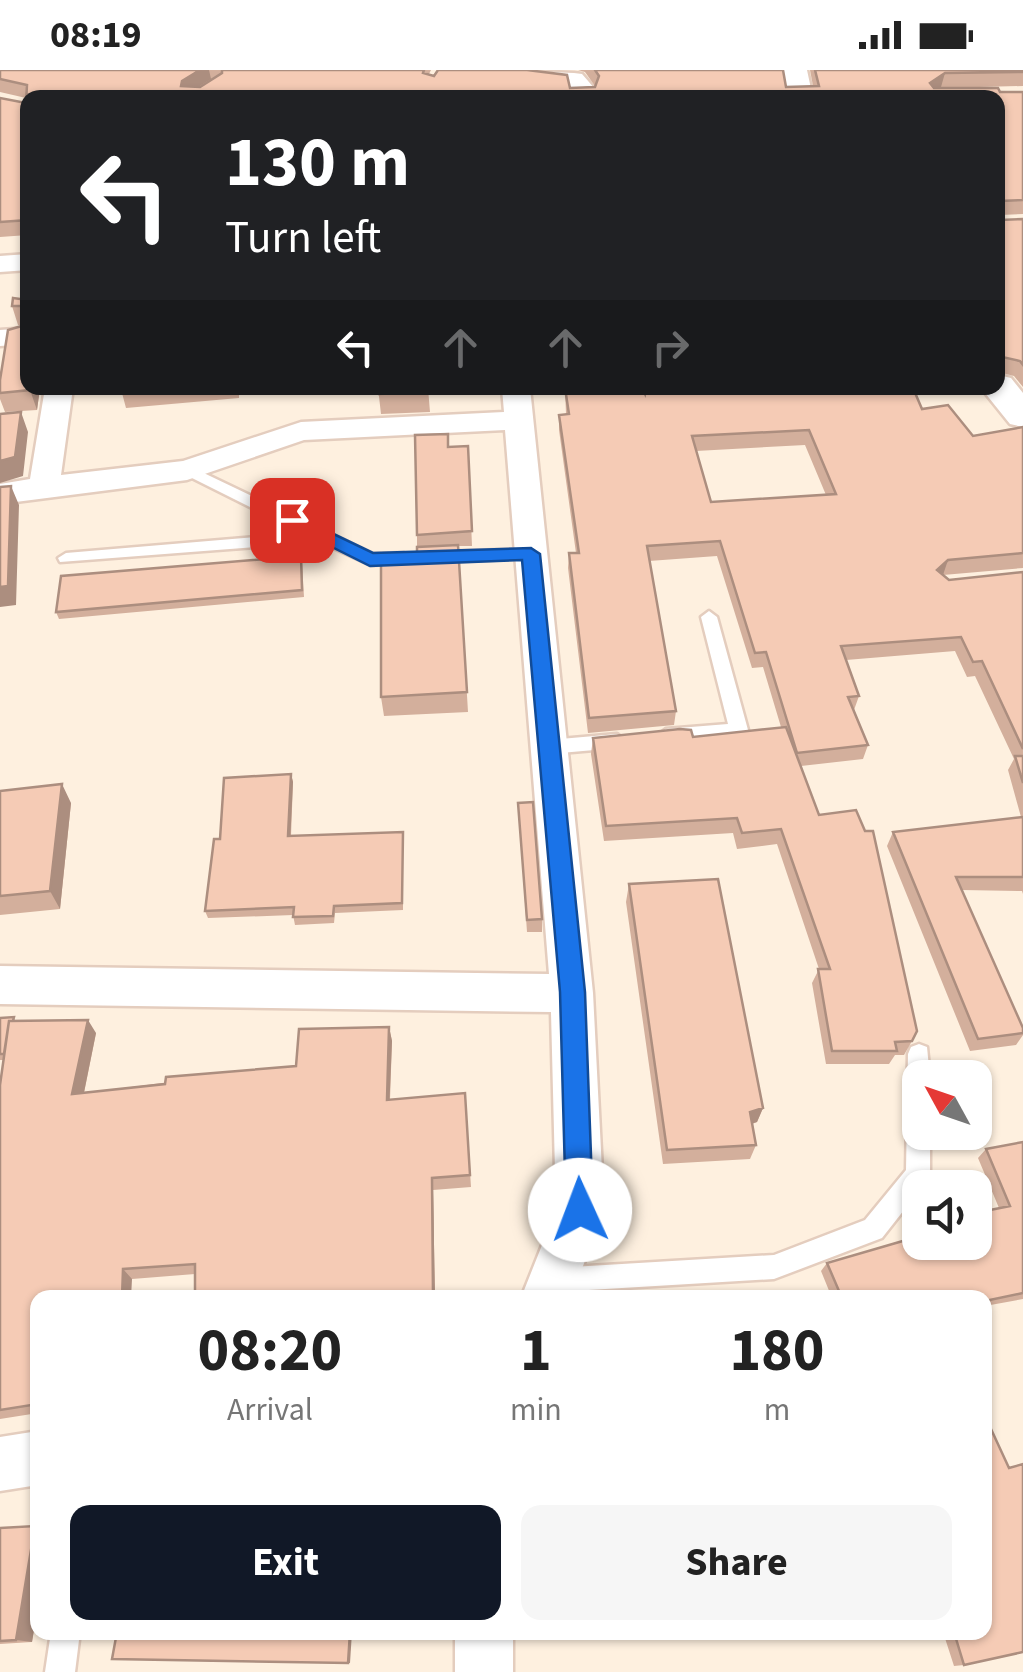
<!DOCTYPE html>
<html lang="en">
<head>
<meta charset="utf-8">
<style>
	:root { --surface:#fff; --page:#f6f6f6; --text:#222; --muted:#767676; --accent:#111827 }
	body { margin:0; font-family:"Source Sans 3",sans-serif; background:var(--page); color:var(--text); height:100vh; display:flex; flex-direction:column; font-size:38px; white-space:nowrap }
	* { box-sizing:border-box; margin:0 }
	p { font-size:32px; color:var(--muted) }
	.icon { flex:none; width:55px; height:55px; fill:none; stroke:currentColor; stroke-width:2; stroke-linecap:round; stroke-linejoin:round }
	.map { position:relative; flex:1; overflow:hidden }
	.details { position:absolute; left:30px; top:1220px; width:962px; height:350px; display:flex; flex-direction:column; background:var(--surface); border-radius:20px; box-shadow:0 2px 8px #0004 }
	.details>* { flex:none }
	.banner { position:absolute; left:20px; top:20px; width:985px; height:305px; border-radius:20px; box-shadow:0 2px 8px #0004; background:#202124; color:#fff; overflow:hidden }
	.needle { width:65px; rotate:310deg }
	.fabs { position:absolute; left:902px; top:990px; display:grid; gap:20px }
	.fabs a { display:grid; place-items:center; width:90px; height:90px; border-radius:20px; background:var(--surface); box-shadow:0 2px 8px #0004; font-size:50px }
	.pin { position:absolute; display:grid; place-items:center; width:85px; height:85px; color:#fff; margin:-42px; border-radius:20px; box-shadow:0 5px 15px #0006 }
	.me { position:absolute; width:110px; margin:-55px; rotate:358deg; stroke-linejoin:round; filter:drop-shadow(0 0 8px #0008) }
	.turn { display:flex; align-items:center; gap:35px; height:210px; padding:0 40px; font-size:45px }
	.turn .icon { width:130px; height:130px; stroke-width:2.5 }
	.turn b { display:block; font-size:70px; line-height:85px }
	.lanes { display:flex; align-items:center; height:95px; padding:0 40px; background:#0003; justify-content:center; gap:50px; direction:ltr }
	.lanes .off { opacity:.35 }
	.eta { display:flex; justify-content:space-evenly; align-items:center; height:170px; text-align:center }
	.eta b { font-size:60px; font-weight:700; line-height:70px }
	.cta { display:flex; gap:20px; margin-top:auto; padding:20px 40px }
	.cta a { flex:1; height:115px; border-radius:20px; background:var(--accent); color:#fff; font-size:40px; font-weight:700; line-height:115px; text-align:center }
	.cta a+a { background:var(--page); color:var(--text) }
	.status { display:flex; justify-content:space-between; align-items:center; height:70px; padding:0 50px; background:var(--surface); direction:ltr }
	.status svg { height:28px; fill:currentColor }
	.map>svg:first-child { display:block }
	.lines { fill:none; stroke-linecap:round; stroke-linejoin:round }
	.service-casing { stroke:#e4cdbe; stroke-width:5 }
	.minor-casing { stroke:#e4cdbe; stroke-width:5 }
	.tertiary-casing { stroke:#e4cdbe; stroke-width:5 }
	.service { fill:#fff; fill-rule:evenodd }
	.minor { fill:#fff; fill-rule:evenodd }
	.tertiary { fill:#fff; fill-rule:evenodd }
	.wall { fill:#d3af9c; fill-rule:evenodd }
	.shaded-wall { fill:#ac8e7f }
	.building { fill:#f5cbb5; stroke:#ac8e7f; stroke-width:2.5; fill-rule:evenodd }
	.route { fill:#1a73e8; stroke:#114b97; stroke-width:2.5 }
</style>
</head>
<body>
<div class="status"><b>08:19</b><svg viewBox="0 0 49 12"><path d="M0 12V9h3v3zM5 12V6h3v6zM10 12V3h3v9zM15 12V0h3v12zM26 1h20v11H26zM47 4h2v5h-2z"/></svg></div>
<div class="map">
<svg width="1023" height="1602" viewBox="0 0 1023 1602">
	<rect width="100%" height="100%" fill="#fef0df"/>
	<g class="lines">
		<!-- service casing -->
		<g class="service-casing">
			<path id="service" d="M187,395L373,484L404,483L412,488L404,493L371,495L320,472L60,492L58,488L66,483L302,463L182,403V397Z
				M531,479L537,480V488L433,492L425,487L433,482Z
				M709,541L717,547L748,660L739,667L659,671L657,666L666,659L728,654L701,547Z
				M617,664L626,671L617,678L549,684L540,677L549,670Z
				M919,974L927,977L930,1008H920V1062H930V1104L926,1112L882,1168L774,1209L555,1222L546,1219L543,1210L546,1201L555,1198L774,1185L865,1150L906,1100L908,984L911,977Z
				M51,1562H80L75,1602H45Z"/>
		</g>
		<!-- minor casing -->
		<g class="minor-casing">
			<path id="minor" d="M481,0L574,3L582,4L595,19L592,28H570L573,20L568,15L492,6Z
				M28,184V200L0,202V186Z
				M28,258V274L0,276V260Z
				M45,318H73L61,405L183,391L301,352L504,342L502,318H530L593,923L604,1140L571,1228H521L556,1140L551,942L0,934V896L549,904L505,360L304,370L187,410L0,434V414L30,409Z
				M38,1361V1415L0,1421V1367Z
				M455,1562H513V1602H455Z"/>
		</g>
		<!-- tertiary casing -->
		<g class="tertiary-casing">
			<path id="tertiary" d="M781,0H807L813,28H786Z
				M998,305L1011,308L1023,323V357L1010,354L981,318H998Z"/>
		</g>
		<!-- service -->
		<use href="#service" class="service"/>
		<!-- minor -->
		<use href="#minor" class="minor"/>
		<!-- tertiary -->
		<use href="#tertiary" class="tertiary"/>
	</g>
	<!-- wall -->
	<path class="wall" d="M0,0H431L429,4L434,6L570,18L595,16L585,2L578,0H783L786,17L813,16L810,0H1023V16L940,18L1023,22V144L1000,145V150L1023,149V317L1014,306L998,302V28H28V165L0,167V28L26,33V28L0,22Z
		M28,230V318H40L37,340L5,342L0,329V310L25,255H18L12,236Z
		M122,318H287L239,322V328L126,338L122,323Z
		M378,318H428L430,342L381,344Z
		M565,318L645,324L922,339L973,366L1023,357V498L943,505L949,510L1023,502V824L1022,821L962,820L1023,958V965L1016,975L970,981L887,776L893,762L1021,747L1008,700L1014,689L975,606L967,607L955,581L846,590L859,626L854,640L868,675L863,689L801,696L819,745L912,971L904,985H895L889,994H826L812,913L819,899L777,774L737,779L733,763L604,771L591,684L593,668L693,667L781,657L763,597L752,598L717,486L649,491L676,641L674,655L588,663L568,498L569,483H576L559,360V345L566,344ZM805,375L826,425L711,432L696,381Z
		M468,376L472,476H458L468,642L384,646L381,627L417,485V465L448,377Z
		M302,493L304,527L59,549L56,542Z
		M291,704L293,712L291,766L403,762V840L335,843L334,853L295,855L293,845L208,848L205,841L220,769Z
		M0,721L71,733L60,839L0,845Z
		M518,733L542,849V862H527Z
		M629,814L763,1038L757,1052L752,1054L756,1075L750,1089L663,1094L626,832Z
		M0,948L96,963L84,1023L296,996L389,957L392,971L390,1030L465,1023L471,1117L433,1120L435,1228H195V1204L132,1209L38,1228V1343L0,1349V1015L4,990H0Z
		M1023,1072V1229L985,1236V1228H832L821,1201L827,1193L920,1172L999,1138L978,1088L986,1079Z
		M38,1457V1535L32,1572L0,1574V1458Z
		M943,1562H985L964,1595L954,1596Z"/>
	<!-- shaded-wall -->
	<path class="shaded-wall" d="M200,0H209L211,9L185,25L181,16L182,11Z
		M945,3L941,17L926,27L930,13Z
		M30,318H40L37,340L30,320Z
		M21,342L28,362L23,406L0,413V391Z
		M11,416L19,435L16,535L0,537V517Z
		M948,490L943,505L937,500Z
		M291,704L293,712L290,774L288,766Z
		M62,714L71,733L60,839L50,821Z
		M88,950L96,963L81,1037L72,1024Z
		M389,957L392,971L389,1043L387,1030Z
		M763,1038L757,1052L744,1056L750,1042Z
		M432,1108L433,1120L435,1228H434Z
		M123,1199L132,1209L131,1228H122Z
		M35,1456L38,1457V1535L32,1572L16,1570Z
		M350,1562H352L350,1593H348Z"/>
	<!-- building -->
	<path class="building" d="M0,0H200L182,11L181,16L200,17L222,3V0H424L423,3L434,6L438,0H527L567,5L570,18L595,17L599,6L595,0H783L786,17L819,16L815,0H1023V2L945,3L930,13L934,18H998L1000,22H1023V130L1000,131V150L1023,149V295L1020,291L1002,287L998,281V28H28V150L0,152V28L26,33L27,15L0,9Z
		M13,228L28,230V318H30V320L0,323V310L8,260L25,255L24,236H12Z
		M122,318H180L122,323Z
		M378,318H428L429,322L379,324Z
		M565,318H642L645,324L646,318H913L922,339L948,335L973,366L1023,357V483L948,490L937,500L949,510L1023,502V679L982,591L973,592L961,567L841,576L859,626L848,627L868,675L797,683L766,582L755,583L720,471L647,476L676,641L589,648L569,483H579L559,345L569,344ZM809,360L836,424L711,432L692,366Z
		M21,342L15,387L0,391V344Z
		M448,364V377L468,376L472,461L417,465L415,365Z
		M11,416L8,516L0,517V417Z
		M458,475L467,622L381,627V487L417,485V477Z
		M301,486L302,520L56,542L61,506Z
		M786,657L819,745L856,740L865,761H873L917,961L912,971L895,972L897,981H832L818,899H830L781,759L742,763L737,748L606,756L593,668L680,659L691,660L693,667Z
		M1015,686H1023V713Z
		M291,704L288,766L403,762L402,833L334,836L333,846L293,847L294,837L205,841L214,769H220L224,708Z
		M62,714L50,821L0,826V721Z
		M533,732L542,849L527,850L518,733Z
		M1023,747V807H956L1023,958V963L978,969L893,762Z
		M718,809L763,1038L750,1042L756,1075L667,1080L629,814Z
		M14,947L13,951H9L4,984H0V948Z
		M88,950L72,1024L165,1014L166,1007L296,996L299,959L389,957L387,1030L465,1023L470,1105L432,1108L433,1226L195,1228V1194L123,1199L122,1228H38V1334L0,1340V1015L9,951Z
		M1023,1072V1223L985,1231V1228H842L827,1193L920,1166V1172H975V1143L1010,1136L986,1079Z
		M985,1346L1009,1398L1023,1394V1582L964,1595L954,1562H985Z
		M35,1456L16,1570L0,1571V1458Z
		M117,1562H350L348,1593L112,1589Z"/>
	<!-- route -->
	<path class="route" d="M292,444L373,483L531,478L540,484L585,922L593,1140L589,1149L580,1153L570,1149L566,1140L560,922L522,490L370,496L286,454V446Z"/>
</svg>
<div class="fabs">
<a><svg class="needle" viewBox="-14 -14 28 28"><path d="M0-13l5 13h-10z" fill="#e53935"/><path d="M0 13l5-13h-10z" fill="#767676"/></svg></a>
<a><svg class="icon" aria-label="sound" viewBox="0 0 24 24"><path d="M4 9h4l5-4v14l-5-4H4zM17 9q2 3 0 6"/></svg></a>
</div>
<div class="pin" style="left:292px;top:450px;background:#d93025"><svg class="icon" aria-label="arrive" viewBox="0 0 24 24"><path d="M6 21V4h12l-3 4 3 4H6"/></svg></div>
<svg class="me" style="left:580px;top:1140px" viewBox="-20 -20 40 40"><circle r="19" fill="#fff"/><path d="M0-13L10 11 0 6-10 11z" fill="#1a73e8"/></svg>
<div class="banner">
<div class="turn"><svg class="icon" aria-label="left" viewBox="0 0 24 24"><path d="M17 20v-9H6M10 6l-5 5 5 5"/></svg><div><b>130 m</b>Turn left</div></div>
<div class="lanes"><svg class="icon" aria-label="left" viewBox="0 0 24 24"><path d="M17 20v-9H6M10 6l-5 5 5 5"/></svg><svg class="icon off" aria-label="ahead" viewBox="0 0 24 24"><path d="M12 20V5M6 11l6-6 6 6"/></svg><svg class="icon off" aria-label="ahead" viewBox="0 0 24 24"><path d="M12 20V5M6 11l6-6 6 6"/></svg><svg class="icon off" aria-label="right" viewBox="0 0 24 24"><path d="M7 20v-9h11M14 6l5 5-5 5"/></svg></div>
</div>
<section class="details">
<div class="eta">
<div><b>08:20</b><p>Arrival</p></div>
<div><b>1</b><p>min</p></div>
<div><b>180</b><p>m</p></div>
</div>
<div class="cta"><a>Exit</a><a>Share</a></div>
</section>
</div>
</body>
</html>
